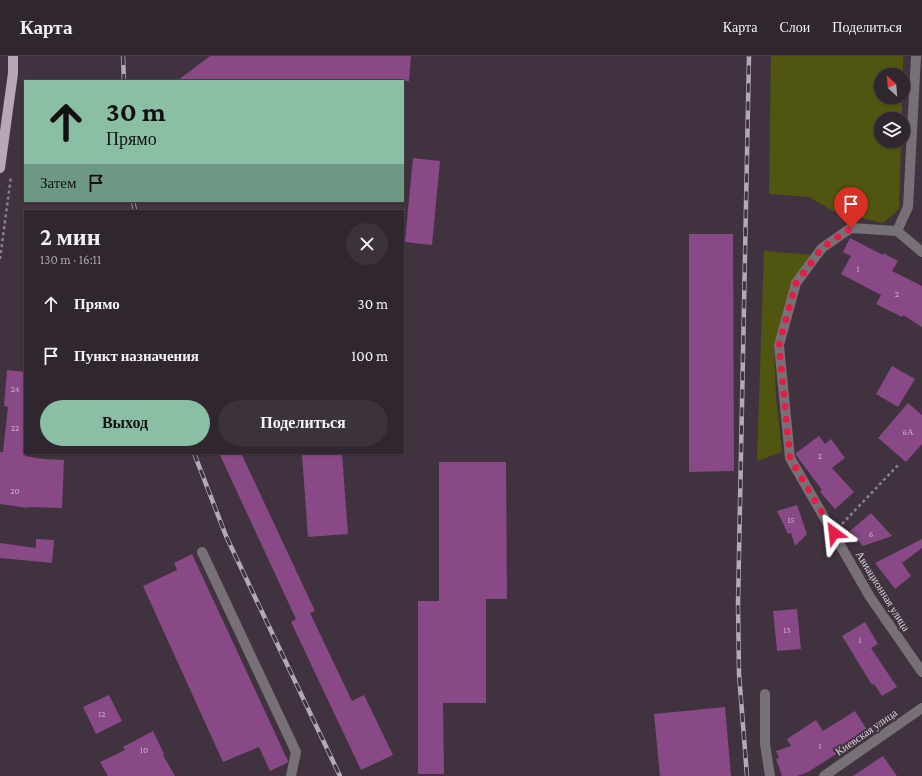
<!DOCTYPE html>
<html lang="ru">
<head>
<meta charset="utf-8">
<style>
	:root { --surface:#30262f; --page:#3c323b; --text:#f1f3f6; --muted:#a8a5aa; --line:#4b434b; --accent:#8abfa5 }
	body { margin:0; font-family:"Crimson Pro",serif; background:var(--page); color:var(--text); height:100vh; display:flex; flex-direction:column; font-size:15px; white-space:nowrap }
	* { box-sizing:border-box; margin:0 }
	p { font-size:13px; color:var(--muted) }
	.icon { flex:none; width:22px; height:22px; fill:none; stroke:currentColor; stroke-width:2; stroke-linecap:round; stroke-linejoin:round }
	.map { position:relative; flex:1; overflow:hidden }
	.panel { position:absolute; left:24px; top:154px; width:380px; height:244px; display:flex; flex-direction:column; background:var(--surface); border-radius:0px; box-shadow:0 1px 3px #0004,0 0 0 1px var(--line) }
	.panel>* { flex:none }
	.hud { position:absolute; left:24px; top:24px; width:380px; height:122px; border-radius:0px; box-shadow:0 1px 3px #0004,0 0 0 1px var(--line); background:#8abfa5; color:#111; overflow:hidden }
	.needle { width:26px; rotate:334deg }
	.buttons { position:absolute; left:874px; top:12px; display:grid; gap:8px }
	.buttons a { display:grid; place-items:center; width:36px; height:36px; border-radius:50%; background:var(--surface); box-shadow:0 1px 3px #0004,0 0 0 1px var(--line); font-size:20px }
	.pin { position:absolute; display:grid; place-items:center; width:34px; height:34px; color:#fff; margin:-41px -17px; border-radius:50% 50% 50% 0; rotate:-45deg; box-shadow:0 0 4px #0007 }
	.pin .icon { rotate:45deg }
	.me { position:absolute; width:44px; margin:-22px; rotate:330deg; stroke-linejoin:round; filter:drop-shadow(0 0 3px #0008) }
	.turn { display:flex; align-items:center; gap:14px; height:84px; padding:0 16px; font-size:18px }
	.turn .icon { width:52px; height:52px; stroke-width:2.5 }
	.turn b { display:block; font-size:28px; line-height:34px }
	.then { display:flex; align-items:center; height:38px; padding:0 16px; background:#0003; gap:8px; font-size:15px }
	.round { display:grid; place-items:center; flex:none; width:42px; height:42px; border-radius:21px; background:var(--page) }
	.summary { display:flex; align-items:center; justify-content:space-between; height:68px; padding:0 16px }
	h1 { font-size:24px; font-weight:600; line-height:30px }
	.primary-button { display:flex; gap:8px; margin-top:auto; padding:8px 16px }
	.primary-button a { flex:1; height:46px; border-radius:24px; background:var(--accent); color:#111; font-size:16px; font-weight:600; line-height:46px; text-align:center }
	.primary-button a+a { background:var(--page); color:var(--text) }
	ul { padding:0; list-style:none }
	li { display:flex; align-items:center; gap:12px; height:52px; padding:0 16px }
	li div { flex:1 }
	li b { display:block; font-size:15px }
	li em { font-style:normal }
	header { display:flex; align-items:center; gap:24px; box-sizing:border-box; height:56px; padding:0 20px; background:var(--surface); border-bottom:1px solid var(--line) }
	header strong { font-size:19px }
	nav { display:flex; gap:22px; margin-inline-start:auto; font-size:14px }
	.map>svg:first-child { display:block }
	.green { fill:#505610 }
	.building { fill:#884986 }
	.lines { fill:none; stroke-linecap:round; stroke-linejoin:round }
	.path { stroke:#8b808a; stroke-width:2.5; stroke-dasharray:3 3; stroke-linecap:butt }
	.minor { stroke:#777077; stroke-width:10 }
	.major { stroke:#b6a8b5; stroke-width:10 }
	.rail-casing { stroke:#b4aab3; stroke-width:4.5 }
	.rail { stroke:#40333f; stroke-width:3; stroke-dasharray:9; stroke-linecap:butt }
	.route { stroke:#e11d48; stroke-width:7; stroke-dasharray:0 12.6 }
	.labels { text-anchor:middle; stroke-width:4; stroke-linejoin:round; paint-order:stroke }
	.number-label { font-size:9px; fill:#c7b0c6 }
	.street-label { font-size:11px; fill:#dcd3db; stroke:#40333f }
</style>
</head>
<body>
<header>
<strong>Карта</strong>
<nav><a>Карта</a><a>Слои</a><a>Поделиться</a></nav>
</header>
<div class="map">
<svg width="922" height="720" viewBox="0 0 922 720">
	<rect width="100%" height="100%" fill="#40333f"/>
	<!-- green -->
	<path class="green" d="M771,0H903V19H881V41H902V63H881V85H901L899,153L883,167L833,155L809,141L769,138Z
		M764,195L813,199L792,224L774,289L776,341L782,396L757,405Z"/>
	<!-- building -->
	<path class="building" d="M210,0H411L409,25H177Z
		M413,102L440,105L432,189L405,186Z
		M689,178H733L734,415L689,416Z
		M850,182L883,199V197L898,205L892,215L922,230V271L903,259L902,261L876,248L881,239L841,218L851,200L843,196Z
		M892,310L915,323L898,351L876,338Z
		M7,314L25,316V400L43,403L64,404L62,452L28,451V452L0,448V396H3L8,351L4,350Z
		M908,347L922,359V388L906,406L878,382Z
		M819,380L825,388L831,383L845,402L832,412L854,436L835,453L820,436L822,434L796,399V397Z
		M219,397H241L315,555L310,557L352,645L364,639L393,699L361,714L291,566L296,563Z
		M332,397H342L348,478L308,481L302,399Z
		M439,406H506L507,543H486V647H443L444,718H418V545H439Z
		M797,449L807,478L795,490L791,477L788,478L777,455Z
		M871,457L892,480L863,490L850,475Z
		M36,483L54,484L52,507L0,502V487L36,492Z
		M922,483V492L902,507L911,520L895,533L875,507Z
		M192,498L288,705L287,707L270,715L259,691L223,706L143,530L177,514L174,507Z
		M797,553L801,593L777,595L773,555Z
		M865,566L878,588L871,592L897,631L882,640L874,628L872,629L842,580Z
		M109,639L122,665L96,678L83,651Z
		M725,651L731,720H660L654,658Z
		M855,655L869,677L808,716L797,720H782L776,703L779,702L776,695L791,690L787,683L816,664L823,675Z
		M153,675L164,698L163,699L175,720H108L100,706L125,694L123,691Z
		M883,700L897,720H853Z"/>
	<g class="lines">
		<!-- path -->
		<path class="path" d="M0,203L11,120
			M842,468L899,408"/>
		<!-- minor -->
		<path class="minor" d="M897,175L851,172L822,192L796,227L779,289L790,402L870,541L922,616
			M897,175L908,151L916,0
			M897,175L922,196
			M202,496L296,696L291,720
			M765,638V688L770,720
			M824,720L922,652"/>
		<!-- major -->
		<path class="major" d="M0,112L13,17V0"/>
		<!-- rail casing -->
		<g class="rail-casing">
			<path id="rail" d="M123,0L124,25
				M133,145L135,155
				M194,397L226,480L340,720
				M747,720L739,618L738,548L749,0"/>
		</g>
		<!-- rail -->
		<use href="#rail" class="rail"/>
	</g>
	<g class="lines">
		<!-- route -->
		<path class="route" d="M834,477L790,402L779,289L796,227L822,192L851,172"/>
	</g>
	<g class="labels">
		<!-- number labels -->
		<g class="number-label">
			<text x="858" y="216">1</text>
			<text x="897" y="241">2</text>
			<text x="15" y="336">24</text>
			<text x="15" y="375">22</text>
			<text x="908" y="379">6А</text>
			<text x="820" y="403">2</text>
			<text x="15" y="438">20</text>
			<text x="791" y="467">15</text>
			<text x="871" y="481">6</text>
			<text x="787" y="577">13</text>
			<text x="860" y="587">1</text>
			<text x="102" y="661">12</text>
			<text x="820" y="693">1</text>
			<text x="144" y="697">10</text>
		</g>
		<!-- street labels -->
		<g class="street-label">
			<text transform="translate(883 535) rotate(58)" y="4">Авиационная улица</text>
			<text transform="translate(866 676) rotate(-35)" y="4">Киевская улица</text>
		</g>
	</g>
</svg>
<div class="buttons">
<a><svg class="needle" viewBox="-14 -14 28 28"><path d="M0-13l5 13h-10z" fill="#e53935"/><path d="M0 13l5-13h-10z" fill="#a8a5aa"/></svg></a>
<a><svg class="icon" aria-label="layers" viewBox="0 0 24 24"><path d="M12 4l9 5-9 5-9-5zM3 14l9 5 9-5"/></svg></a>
</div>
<div class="pin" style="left:851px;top:172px;background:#d93025"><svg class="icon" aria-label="arrive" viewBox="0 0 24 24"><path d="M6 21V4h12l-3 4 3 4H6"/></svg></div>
<svg class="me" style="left:834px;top:477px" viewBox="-20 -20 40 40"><path d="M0-17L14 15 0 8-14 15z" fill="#e11d48" stroke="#fff" stroke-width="4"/></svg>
<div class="hud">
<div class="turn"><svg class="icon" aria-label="ahead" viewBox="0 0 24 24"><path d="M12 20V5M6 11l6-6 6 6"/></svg><div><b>30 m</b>Прямо</div></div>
<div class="then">Затем<svg class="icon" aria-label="arrive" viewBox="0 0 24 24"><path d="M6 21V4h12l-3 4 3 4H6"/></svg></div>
</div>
<section class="panel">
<div class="summary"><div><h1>2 мин</h1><p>130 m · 16:11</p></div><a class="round"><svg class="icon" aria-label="close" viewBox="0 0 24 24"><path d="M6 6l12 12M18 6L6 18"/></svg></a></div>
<ul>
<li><svg class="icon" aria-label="ahead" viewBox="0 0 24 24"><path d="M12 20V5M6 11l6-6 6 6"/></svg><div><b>Прямо</b></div><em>30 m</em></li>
<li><svg class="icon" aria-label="arrive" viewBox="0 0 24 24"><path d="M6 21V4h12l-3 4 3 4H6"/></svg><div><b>Пункт назначения</b></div><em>100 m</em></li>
</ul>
<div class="primary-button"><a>Выход</a><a>Поделиться</a></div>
</section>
</div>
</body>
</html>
